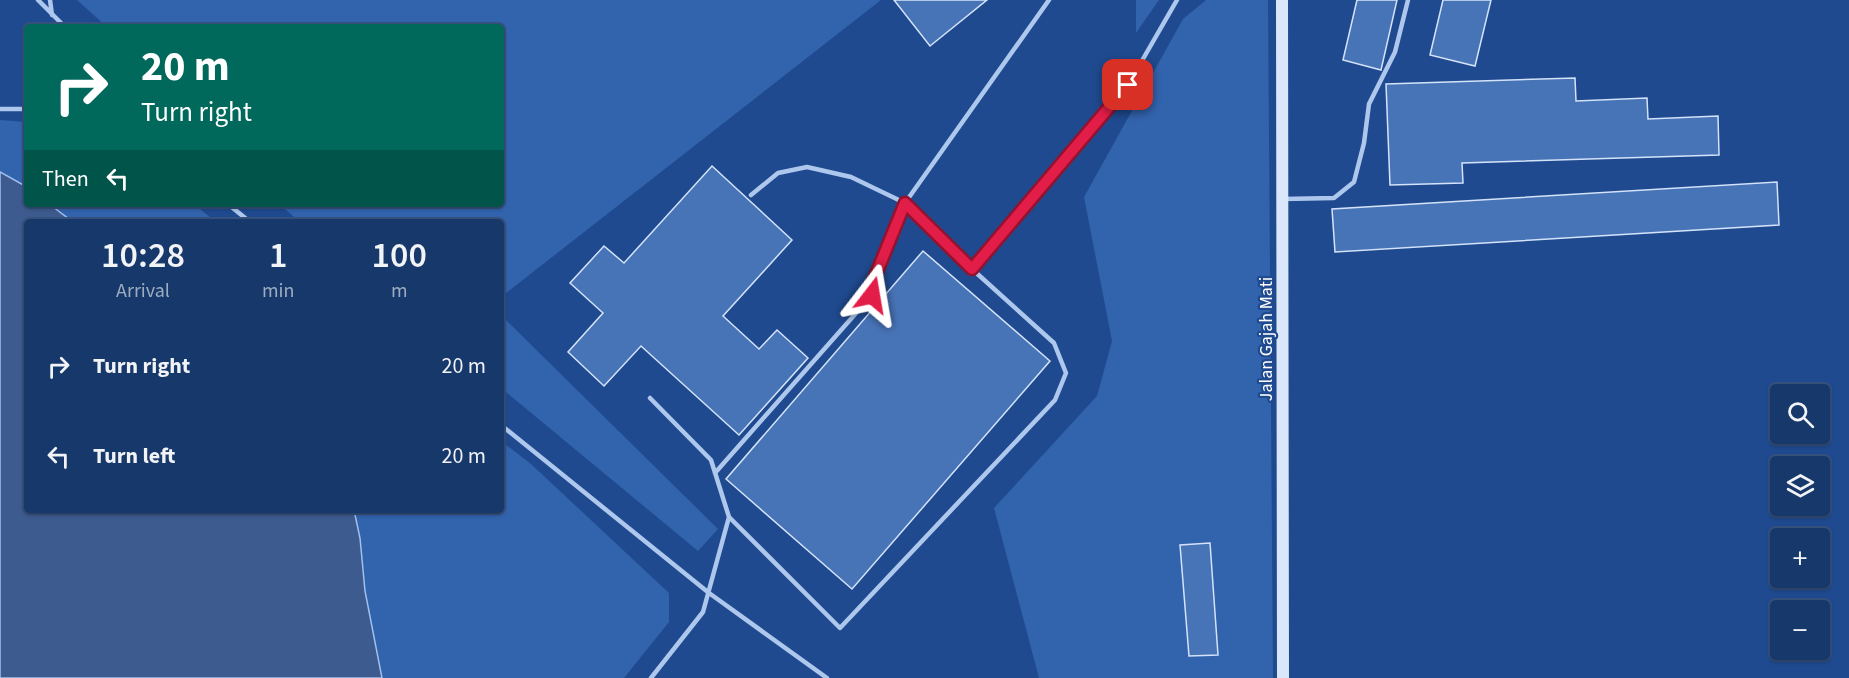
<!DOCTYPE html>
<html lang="en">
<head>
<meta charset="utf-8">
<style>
	:root { --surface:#17386b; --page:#244373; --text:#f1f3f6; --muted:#9eacc1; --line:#36527e }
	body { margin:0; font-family:"Source Sans 3",sans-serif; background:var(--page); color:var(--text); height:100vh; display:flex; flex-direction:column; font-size:22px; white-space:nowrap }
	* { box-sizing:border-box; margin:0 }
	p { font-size:20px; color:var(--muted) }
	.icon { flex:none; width:33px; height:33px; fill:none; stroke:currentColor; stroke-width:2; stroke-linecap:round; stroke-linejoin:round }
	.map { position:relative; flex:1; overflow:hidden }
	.panel { position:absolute; left:24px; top:219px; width:480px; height:294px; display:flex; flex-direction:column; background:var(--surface); border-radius:6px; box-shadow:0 2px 4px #0004,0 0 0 2px var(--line) }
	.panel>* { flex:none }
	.guide { position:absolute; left:24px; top:24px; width:480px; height:183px; border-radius:6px; box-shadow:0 2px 4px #0004,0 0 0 2px var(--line); background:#00695c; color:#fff; overflow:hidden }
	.buttons { position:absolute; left:1770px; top:384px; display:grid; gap:12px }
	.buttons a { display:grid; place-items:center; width:60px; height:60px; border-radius:6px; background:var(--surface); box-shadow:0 2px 4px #0004,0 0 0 2px var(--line); font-size:30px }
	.pin { position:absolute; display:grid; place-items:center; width:51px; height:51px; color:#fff; margin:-26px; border-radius:12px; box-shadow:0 3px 9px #0006 }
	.me { position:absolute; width:66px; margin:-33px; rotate:14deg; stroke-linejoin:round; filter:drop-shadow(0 0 4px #0008) }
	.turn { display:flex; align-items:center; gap:21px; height:126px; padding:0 18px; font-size:27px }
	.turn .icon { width:78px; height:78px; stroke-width:2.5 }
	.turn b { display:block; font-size:42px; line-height:51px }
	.then { display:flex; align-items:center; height:57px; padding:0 18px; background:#0003; gap:12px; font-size:22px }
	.eta { display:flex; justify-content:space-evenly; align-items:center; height:102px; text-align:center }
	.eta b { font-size:36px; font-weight:600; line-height:42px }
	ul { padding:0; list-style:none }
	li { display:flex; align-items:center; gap:18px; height:90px; padding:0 18px }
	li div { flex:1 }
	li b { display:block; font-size:22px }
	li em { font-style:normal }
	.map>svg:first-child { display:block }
	.green { fill:#3263ad }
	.water { fill:#3d5b8e; stroke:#a1c1ee; stroke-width:1.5 }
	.building { fill:#4773b7; stroke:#d4e3f9; stroke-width:1.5 }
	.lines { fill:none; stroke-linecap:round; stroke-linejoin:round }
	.lane { stroke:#aec7ed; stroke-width:4.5 }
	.secondary { stroke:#dae6fa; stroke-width:12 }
	.route-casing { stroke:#92132f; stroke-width:15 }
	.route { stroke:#e11d48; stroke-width:10 }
	.labels { text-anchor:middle; stroke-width:4.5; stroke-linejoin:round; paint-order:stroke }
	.street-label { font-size:18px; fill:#fff; stroke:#1f4a8f }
</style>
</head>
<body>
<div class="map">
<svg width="1849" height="678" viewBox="0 0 1849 678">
	<rect width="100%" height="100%" fill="#1f4a8f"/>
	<!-- green -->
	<path class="green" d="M77,0H881L501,297V222H300L279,204H501V27H107Z
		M1136,0H1159L1136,33Z
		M1206,0H1268L1273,678H1039L994,508L1097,396L1112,341L1084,197L1183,19Z
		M0,120L27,122V187L0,172Z
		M49,204H194L216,222H73Z
		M501,315L718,529L698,551L501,388Z
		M501,441L531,464L669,593V622L624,678H382L365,591L360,538L354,510H501Z"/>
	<!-- water -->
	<path class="water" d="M0,172L27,187V204H49L73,222H27V510H354L360,538L365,591L382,678H0Z"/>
	<!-- building -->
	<path class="building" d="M894,0H987L930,46Z
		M1357,0H1397L1381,70L1343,60Z
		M1443,0H1491L1475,66L1430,55Z
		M1575,78L1576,101L1647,98L1648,119L1718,116L1719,155L1462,163L1463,183L1390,185L1386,84Z
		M712,166L792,240L723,316L759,349L777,330L808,358L739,435L641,346L604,386L568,352L603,313L570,283L604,246L624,263Z
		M1777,182L1779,225L1335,252L1332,209Z
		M923,251L1050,361L852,589L726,479Z
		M1210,543L1218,655L1189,656L1180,545Z"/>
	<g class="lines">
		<!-- lane -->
		<path class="lane" d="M38,0L65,27
			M50,0L52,15
			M0,109H27
			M751,195L778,173L807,167L851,177L905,203L972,269
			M1283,199L1334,198L1354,182L1364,143L1369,104L1395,52L1408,0
			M228,204L250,222
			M650,398L711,460L729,517L840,628L1055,400L1066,373L1054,343L972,269L1128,85L1177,0
			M501,425L709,593L827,678
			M715,473L872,295V284L905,203L1049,0
			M651,678L703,612L729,517"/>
		<!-- secondary -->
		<path class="secondary" d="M1282,0L1283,678"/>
	</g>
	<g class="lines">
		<!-- route casing -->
		<g class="route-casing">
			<path id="route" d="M872,295V284L905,203L972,269L1128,85"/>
		</g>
		<!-- route -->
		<use href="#route" class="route"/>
	</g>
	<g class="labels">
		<!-- street labels -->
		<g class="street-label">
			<text transform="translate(1266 339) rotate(-90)" y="6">Jalan Gajah Mati</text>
		</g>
	</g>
</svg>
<div class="buttons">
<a><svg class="icon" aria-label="search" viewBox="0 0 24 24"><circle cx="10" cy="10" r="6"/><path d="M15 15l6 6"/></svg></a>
<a><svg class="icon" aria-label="layers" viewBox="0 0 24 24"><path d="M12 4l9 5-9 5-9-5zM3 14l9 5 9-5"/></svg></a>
<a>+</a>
<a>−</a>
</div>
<div class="pin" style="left:1128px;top:85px;background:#d93025"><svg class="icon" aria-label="arrive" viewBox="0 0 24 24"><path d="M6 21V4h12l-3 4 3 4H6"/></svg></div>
<svg class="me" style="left:872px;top:295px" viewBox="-20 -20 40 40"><path d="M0-17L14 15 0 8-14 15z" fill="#e11d48" stroke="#fff" stroke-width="4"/></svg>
<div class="guide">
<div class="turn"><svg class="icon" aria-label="right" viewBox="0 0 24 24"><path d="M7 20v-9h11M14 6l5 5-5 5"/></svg><div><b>20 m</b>Turn right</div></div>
<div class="then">Then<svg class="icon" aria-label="left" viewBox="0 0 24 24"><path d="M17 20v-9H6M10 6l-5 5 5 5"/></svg></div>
</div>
<section class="panel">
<div class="eta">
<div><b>10:28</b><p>Arrival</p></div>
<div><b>1</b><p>min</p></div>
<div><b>100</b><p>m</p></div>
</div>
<ul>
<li><svg class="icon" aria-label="right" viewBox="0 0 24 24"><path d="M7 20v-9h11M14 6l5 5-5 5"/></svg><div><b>Turn right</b></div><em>20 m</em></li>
<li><svg class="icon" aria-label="left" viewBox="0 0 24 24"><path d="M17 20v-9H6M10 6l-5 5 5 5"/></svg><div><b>Turn left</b></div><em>20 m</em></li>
</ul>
</section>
</div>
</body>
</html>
